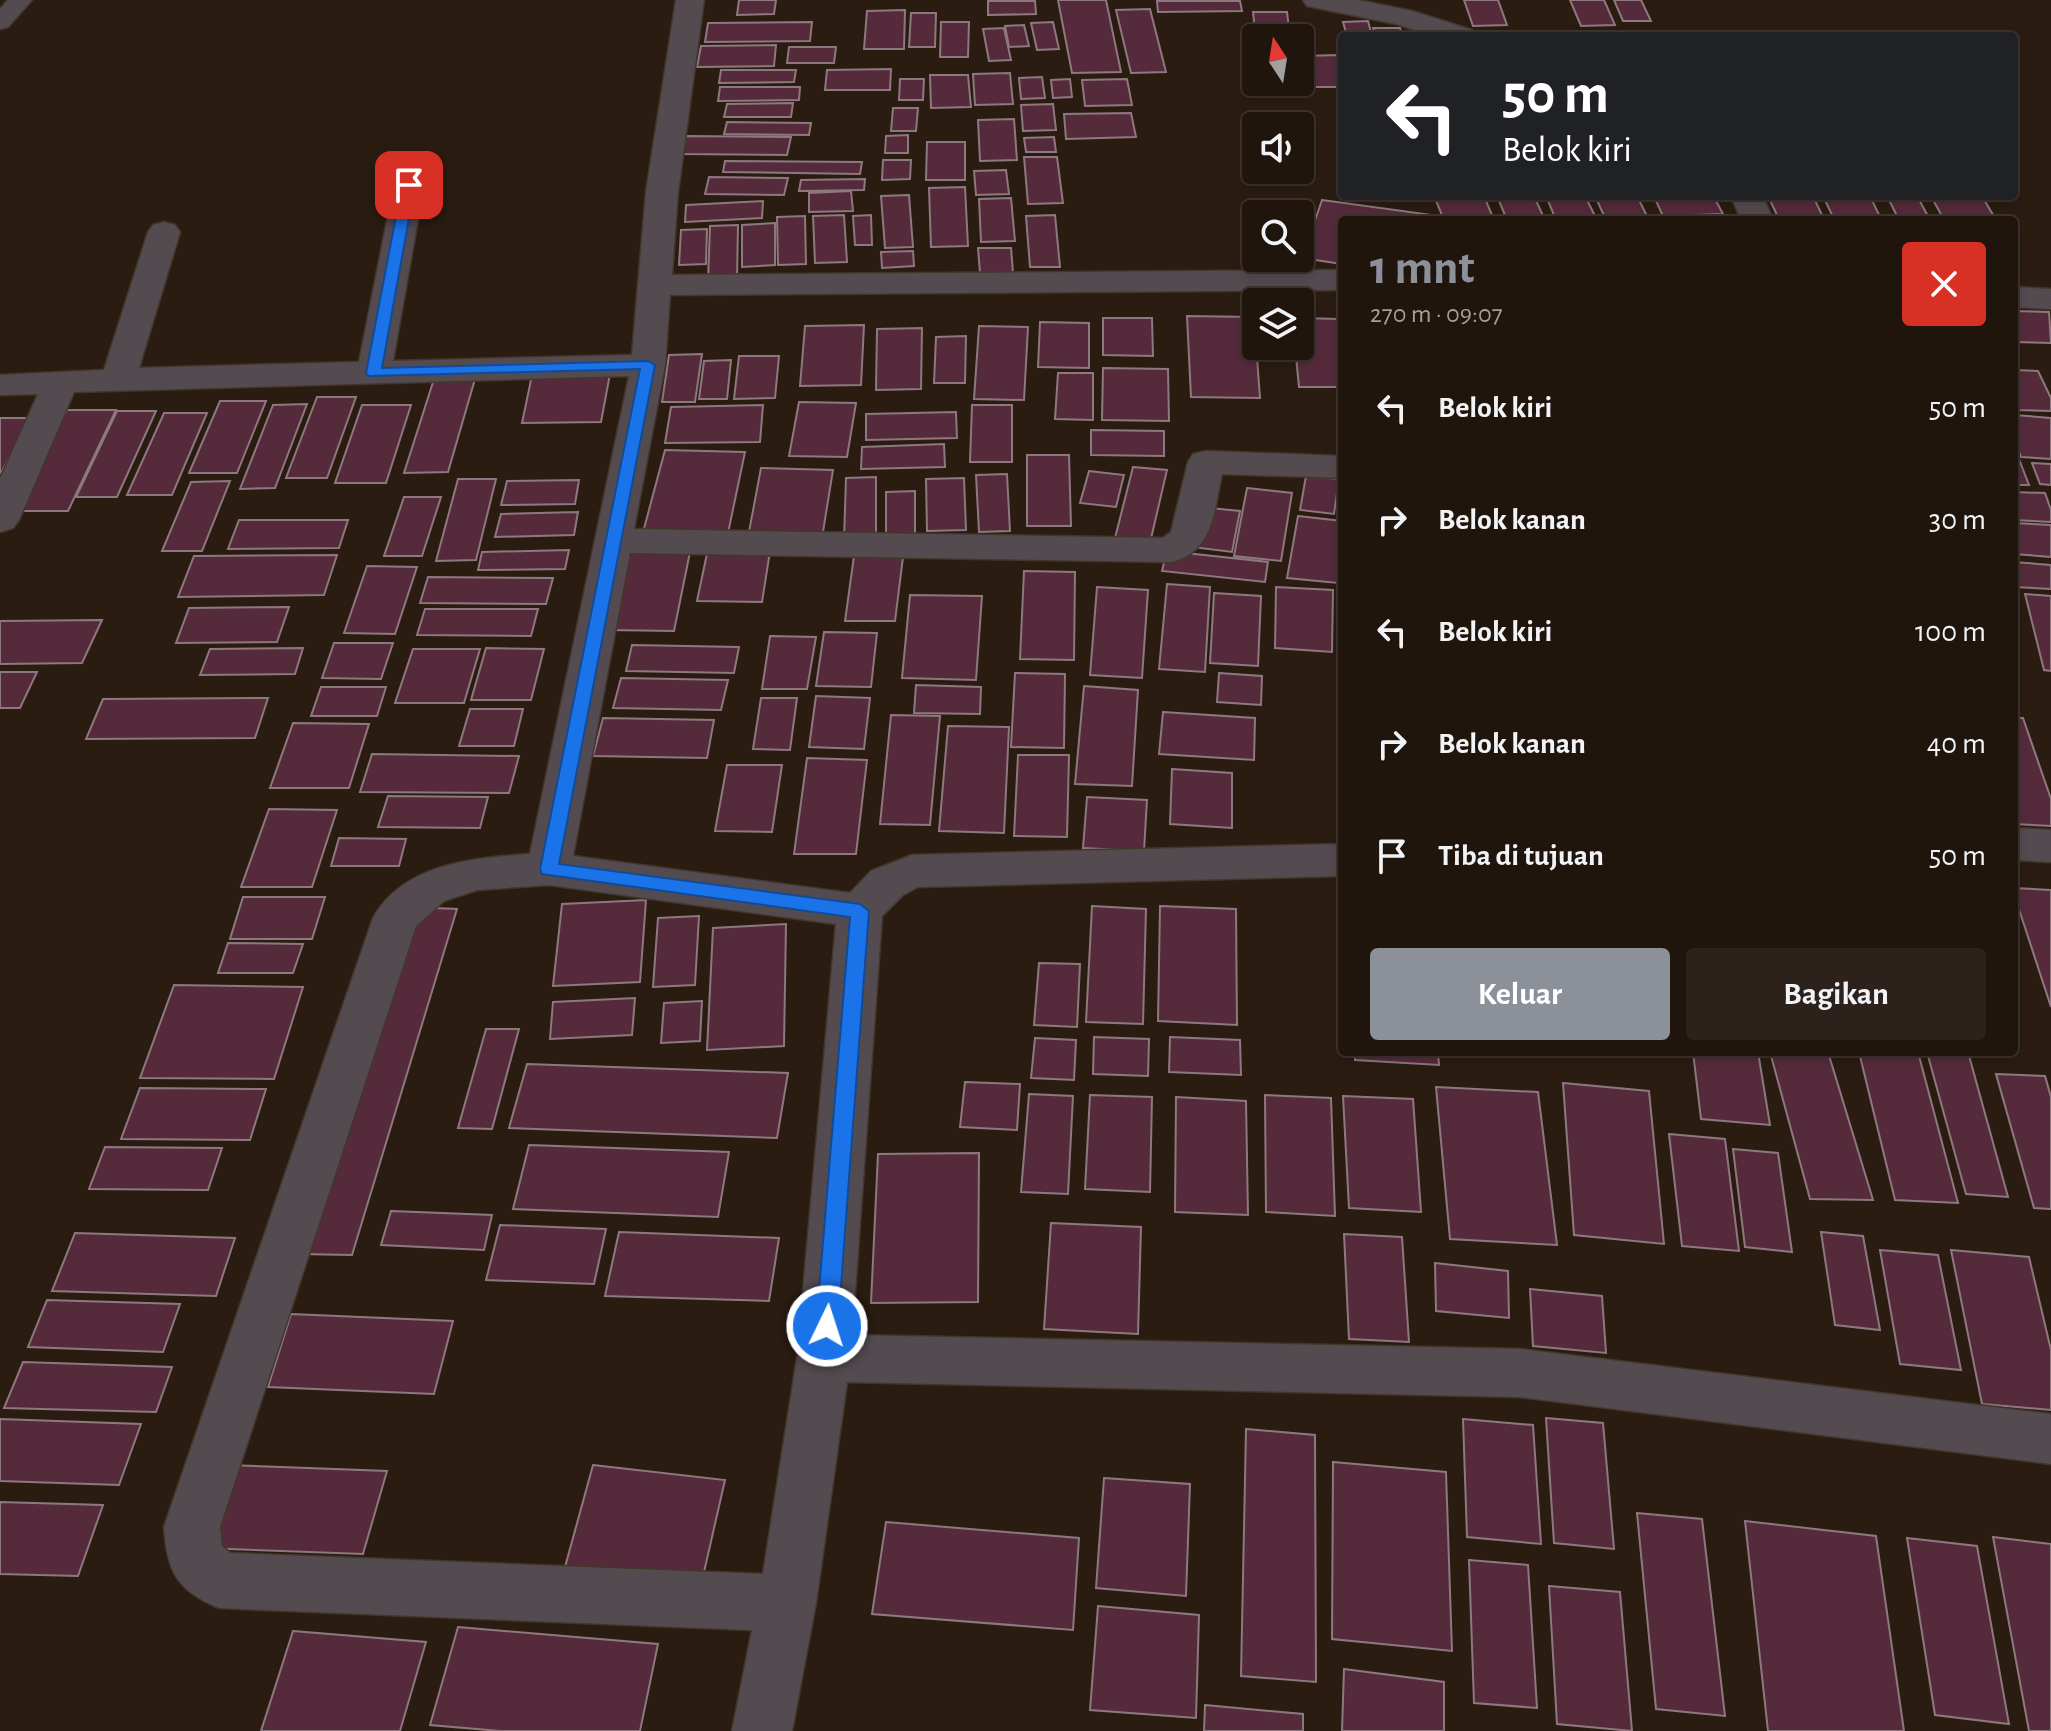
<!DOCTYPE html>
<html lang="id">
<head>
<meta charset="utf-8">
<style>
	:root { --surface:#20150d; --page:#2d221b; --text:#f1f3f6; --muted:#a29f9d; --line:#3d342e; --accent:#8c9099 }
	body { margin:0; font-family:"Alegreya Sans",sans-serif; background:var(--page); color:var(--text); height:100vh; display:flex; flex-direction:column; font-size:30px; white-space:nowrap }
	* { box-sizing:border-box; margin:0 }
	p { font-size:26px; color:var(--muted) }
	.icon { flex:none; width:44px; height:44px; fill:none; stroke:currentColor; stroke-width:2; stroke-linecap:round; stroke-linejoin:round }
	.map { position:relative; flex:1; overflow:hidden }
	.details { position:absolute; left:1338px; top:216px; width:680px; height:840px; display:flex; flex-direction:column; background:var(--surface); border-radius:8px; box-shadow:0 4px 12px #0003,0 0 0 2px var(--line) }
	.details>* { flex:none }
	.banner { position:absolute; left:1338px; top:32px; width:680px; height:168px; border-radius:8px; box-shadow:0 4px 12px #0003,0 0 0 2px var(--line); background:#202124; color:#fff; overflow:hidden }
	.needle { width:52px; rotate:348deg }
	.buttons { position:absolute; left:1242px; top:24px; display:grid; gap:16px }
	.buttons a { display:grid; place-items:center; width:72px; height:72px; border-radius:8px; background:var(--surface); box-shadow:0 4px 12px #0003,0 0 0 2px var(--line); font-size:40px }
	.pin { position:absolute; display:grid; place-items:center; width:68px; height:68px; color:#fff; margin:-34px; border-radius:16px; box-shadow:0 4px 12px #0006 }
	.me { position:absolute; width:88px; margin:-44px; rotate:4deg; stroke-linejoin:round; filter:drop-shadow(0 0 6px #0008) }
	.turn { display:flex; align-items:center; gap:28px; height:168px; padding:0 32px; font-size:36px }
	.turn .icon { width:104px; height:104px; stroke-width:2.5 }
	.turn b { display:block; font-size:56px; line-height:68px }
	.round { display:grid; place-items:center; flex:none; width:84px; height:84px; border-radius:8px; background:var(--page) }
	.headline { display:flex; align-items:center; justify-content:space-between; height:136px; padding:0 32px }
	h1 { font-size:48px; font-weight:700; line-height:60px; color:var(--accent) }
	.action { display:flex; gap:16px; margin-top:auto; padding:16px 32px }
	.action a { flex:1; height:92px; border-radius:8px; background:var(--accent); color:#fff; font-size:32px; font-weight:700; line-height:92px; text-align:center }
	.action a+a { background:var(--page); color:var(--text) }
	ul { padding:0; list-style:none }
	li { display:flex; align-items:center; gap:24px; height:112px; padding:0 32px }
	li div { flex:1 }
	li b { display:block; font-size:30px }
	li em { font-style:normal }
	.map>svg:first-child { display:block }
	.building { fill:#552b3c; stroke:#8e787f; stroke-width:2 }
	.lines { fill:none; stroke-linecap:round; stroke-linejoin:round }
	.lane-casing { stroke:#43362b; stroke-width:3 }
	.street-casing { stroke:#43362b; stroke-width:3 }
	.lane { fill:#534b50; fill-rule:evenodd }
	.street { fill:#534b50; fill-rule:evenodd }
	.route { fill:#1a73e8; stroke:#114b97; stroke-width:2 }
</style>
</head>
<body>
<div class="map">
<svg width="2051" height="1731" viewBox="0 0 2051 1731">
	<rect width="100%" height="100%" fill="#2a1c11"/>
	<!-- building -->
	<path class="building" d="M739,0H776L774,14L737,15Z
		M1058,0H1106L1121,72L1072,73Z
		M1464,0H1498L1507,25L1473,26Z
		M1570,0H1604L1615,25L1581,26Z
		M1614,0H1641L1651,21H1623Z
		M988,1H1035L1036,14L988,15Z
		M1157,1H1240L1242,11L1158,12Z
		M1150,9L1166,72L1131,73L1116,10Z
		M905,10L904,49H864L867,11Z
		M1253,12H1287L1290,38L1256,40Z
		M911,13H936L935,47H909Z
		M1368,21L1372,36H1347L1343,22Z
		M812,22L810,41L705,42L708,23Z
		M941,22H969L968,57H940Z
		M1053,22L1059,49L1037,50L1031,23Z
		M1024,25L1029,46L1009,47L1005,26Z
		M1004,28L1011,60L989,61L983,29Z
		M1373,28H1400L1402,36H1376Z
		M776,45L774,66L697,67L701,46Z
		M789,47H836L834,63H787Z
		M1338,55L1342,87H1312L1304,56Z
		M891,69L890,90H825L827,70Z
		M721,70H796L794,82L719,83Z
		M1010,73L1013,104L975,105L973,74Z
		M930,75H968L971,107L931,108Z
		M1042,77L1045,98L1021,99L1019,78Z
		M900,79H924L923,100H899Z
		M1070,79L1072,97L1053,98L1051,80Z
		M1127,79L1132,105L1085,106L1082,80Z
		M720,87H800L799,100L718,101Z
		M793,103L791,117H724L727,104Z
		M1053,104L1056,130L1023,131L1021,105Z
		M893,108H918L916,131H891Z
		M1131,113L1136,137L1066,139L1064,114Z
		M1014,119L1017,160L980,161L978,120Z
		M727,122L811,123L809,135L724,134Z
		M908,135V153H885L886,136Z
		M686,136L791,137L787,155L681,154Z
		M1054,137L1056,152H1026L1024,138Z
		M927,142H965V180H926Z
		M1024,157H1057L1063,203L1028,204Z
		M883,160H911L910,179L882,180Z
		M725,161L862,162L860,174L723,172Z
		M1006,170L1009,194L976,195L974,171Z
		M709,177L788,178L784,195L705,194Z
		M865,179L864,190L799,191L801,180Z
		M965,187L968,246L931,247L929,188Z
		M851,191L853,211L809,212V193Z
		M909,195L913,247L885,248L881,196Z
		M1434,196H1484L1494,220H1444Z
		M1497,196H1534L1545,220H1507Z
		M1546,196H1585L1597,220H1556Z
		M1595,196H1637L1649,220H1606Z
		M1768,196H1813L1822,215H1777Z
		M1823,196H1870L1881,219H1834Z
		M1887,196H1917L1929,218H1898Z
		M1931,196H1982L1996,220H1944Z
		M1714,197L1723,214L1663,216L1655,199Z
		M1011,198L1015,241L981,242L979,199Z
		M1322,200L1432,215L1431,220H1342V264L1302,258Z
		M763,201L762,218L685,222L686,205Z
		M844,215L847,262L815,263L813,216Z
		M871,215L872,245H855L853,216Z
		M1055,215L1060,267H1030L1026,216Z
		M805,216L806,264L778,265L777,217Z
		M775,223V265L742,267V225Z
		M738,225L737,279L708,281L710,226Z
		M707,229L706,264L679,265L681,230Z
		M978,248H1011L1013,272L980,273Z
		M913,251L914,266L882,268L881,252Z
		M2014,311L2049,312L2051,343L2014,342Z
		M1187,316L1254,317L1260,398L1191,397Z
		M1103,318H1152L1153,356L1103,355Z
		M1300,318L1339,319L1342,387H1299L1295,346H1300Z
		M1040,322L1089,323V368L1038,367Z
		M864,325L861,385L800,386L805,326Z
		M979,326L1028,327L1024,400L974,399Z
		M922,328L921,389L876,390L877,329Z
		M966,336L965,383H934L936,337Z
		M702,354L695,402H662L669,355Z
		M739,356H779L775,398L734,399Z
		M731,360L727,399H699L704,361Z
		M1103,368L1168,369L1169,421L1102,420Z
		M2014,370L2038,371L2051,398V411L2014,410Z
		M1058,373H1093V420L1055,419Z
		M610,374L601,422L522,423L532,375Z
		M434,379H475L448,472L404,473Z
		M317,397H356L327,478H286Z
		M220,401H266L237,473H189Z
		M799,402L856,403L847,457L789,456Z
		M307,404L275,488L240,489L273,405Z
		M362,405H411L386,483H335Z
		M763,405L760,442L665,443L671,407Z
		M972,405H1012V462H970Z
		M67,410H116L68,511H15Z
		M117,411H156L117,497H76Z
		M956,412L957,438L866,440V414Z
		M164,413H207L172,495H127Z
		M2014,415L2051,418V459L2021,457L2014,437Z
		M0,418H31L1,473H0Z
		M1091,430L1164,431V456L1091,455Z
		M944,444L945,467L861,469L862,447Z
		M665,450L745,452L727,538L642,536Z
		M2014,454H2017L2029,485H2014Z
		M1027,455H1069L1071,526H1027Z
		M2032,463L2051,464V485L2040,484Z
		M1133,467L1167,470L1150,543L1115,538Z
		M761,468L833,470L822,538L748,537Z
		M1089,471L1124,475L1116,507L1080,503Z
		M1007,474L1010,531L979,532L976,475Z
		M1306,476L1339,479L1334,514L1300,510Z
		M876,477V539L844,540L846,478Z
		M964,478L966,530L927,531L926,479Z
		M458,479H496L476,560L436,561Z
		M579,480L575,504L501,505L507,481Z
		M230,481L202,551H162L191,482Z
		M1247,488L1292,493L1281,561L1234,556Z
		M915,491V540L886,541V492Z
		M2014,492L2045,493L2051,510V522L2014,520Z
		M404,497H441L422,556H384Z
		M1200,507L1240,511L1232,552L1192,547Z
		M578,512L574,535L495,537L501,514Z
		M1298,516L1342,521L1338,583L1287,578Z
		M239,520H348L339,548L228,549Z
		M2014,523L2051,525V557L2014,554Z
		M709,544L771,545L762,602L697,601Z
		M569,550L565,569L478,570L482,552Z
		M627,551L690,552L674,631L607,630Z
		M1167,551L1268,562L1265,582L1162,571Z
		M337,555L324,595L178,597L194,556Z
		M854,556L903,557L895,621H845Z
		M2014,562L2051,565V589L2014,587Z
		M367,566L417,567L395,634L344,633Z
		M1024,571L1075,572L1074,660L1020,659Z
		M428,577L553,578L546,604L420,603Z
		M1167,584L1210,587L1205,672L1159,669Z
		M1097,587L1148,590L1142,678L1090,675Z
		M1276,587L1333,590L1332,652L1275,648Z
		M1214,593L1261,596L1258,666L1210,663Z
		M2025,594L2051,596V671L2044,670Z
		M910,595L982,596L976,680L902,678Z
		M289,607L277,642L176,643L189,608Z
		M425,609H538L531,636L417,635Z
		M102,620L82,663L0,664V621Z
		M824,632L877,633L871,687L816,686Z
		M770,636L816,637L807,689H762Z
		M334,643H393L381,679L322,678Z
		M632,645L739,647L734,673L626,671Z
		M303,648L295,674L200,675L210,649Z
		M486,648L544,649L531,700H471Z
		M413,649H480L464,703H395Z
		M0,672H37L20,708H0Z
		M1015,673L1065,674L1064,748L1011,747Z
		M1219,673L1262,676L1261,705L1217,702Z
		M621,678L728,680L721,710L613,708Z
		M916,685L981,687L980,714L914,713Z
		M1084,686L1138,690L1132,786L1075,784Z
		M321,687H386L377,716H311Z
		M816,696L870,698L864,749L809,747Z
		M268,698L255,738L86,739L103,699Z
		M761,698H797L790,750L753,749Z
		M470,709H523L514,746H459Z
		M1163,712L1255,718L1254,760L1159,754Z
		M891,715L940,716L930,825L880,824Z
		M603,718L714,720L707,758L593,756Z
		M2014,718H2023L2051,799V826L2014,824Z
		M293,723L369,724L349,788H270Z
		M948,726L1009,727L1004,833L939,831Z
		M372,754L519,756L509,793L360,792Z
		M1018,755H1069L1067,837L1014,836Z
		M807,758L867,760L856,854H794Z
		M727,765H782L772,832L715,831Z
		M1172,769L1232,773V828L1170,824Z
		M388,796L488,797L480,828L378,827Z
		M1087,797L1147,800L1144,851L1083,848Z
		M269,809L337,810L312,887H241Z
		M339,838L406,839L399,866H331Z
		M2014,888L2051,890V1007L2014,894Z
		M243,897H325L312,939H230Z
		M646,900L640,982L553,986L562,904Z
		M1092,906L1146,909L1143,1024L1086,1022Z
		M1160,906L1236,909L1237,1025L1158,1021Z
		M411,907L457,909L352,1255L299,1254Z
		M699,916L695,985L653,987L658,918Z
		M786,924L784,1046L707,1050L713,928Z
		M228,943L303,944L293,973H218Z
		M1039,963L1080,964L1077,1027L1034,1025Z
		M174,985L303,987L274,1079L140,1078Z
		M635,998L632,1035L550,1039L553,1002Z
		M702,1001L700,1041L661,1043L664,1003Z
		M486,1029H519L492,1129L458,1128Z
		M1094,1037L1149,1039L1148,1076L1093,1074Z
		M1170,1037L1240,1040L1241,1075L1169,1072Z
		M1035,1038L1076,1040L1074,1080L1031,1078Z
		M1355,1052H1438L1439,1065L1355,1060Z
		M1693,1052H1758L1770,1125L1701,1119Z
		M1770,1052H1828L1873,1200L1810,1199Z
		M1859,1052H1918L1958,1203L1895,1200Z
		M1927,1052H1968L2008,1197L1966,1194Z
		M527,1064L788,1073L777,1138L509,1128Z
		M1996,1074L2045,1076L2051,1097V1209L2034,1208Z
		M965,1082L1020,1084L1017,1130L960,1127Z
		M1563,1083L1649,1091L1664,1244L1574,1235Z
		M1436,1087L1538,1092L1557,1245L1450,1239Z
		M140,1088L266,1089L250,1140L121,1139Z
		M1029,1094L1073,1096L1068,1194L1021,1192Z
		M1090,1095L1152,1097L1150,1192L1085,1189Z
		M1265,1095L1331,1098L1335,1216L1266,1212Z
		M1343,1096L1413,1099L1421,1212L1349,1208Z
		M1176,1097L1246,1101L1248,1215L1175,1212Z
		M1669,1134L1725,1139L1739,1251L1682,1246Z
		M529,1145L729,1152L718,1217L513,1209Z
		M105,1147L222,1148L208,1190L89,1189Z
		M1733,1149L1778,1153L1792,1252L1745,1247Z
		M979,1153L978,1302L871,1303L878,1154Z
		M391,1211L492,1215L484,1250L381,1245Z
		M1051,1223L1141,1227L1138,1334L1044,1329Z
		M500,1225L606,1229L594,1284L486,1280Z
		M619,1232L779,1238L769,1301L605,1296Z
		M1821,1232L1863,1236L1880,1330L1835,1325Z
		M75,1233L235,1238L216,1296L52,1291Z
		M1344,1234L1402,1237L1409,1342L1349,1339Z
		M1880,1250L1938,1255L1961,1370L1900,1364Z
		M1951,1250L2029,1257L2051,1350V1410L1982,1404Z
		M1435,1263L1508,1271L1509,1318L1436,1311Z
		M1530,1289L1602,1296L1606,1353L1533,1346Z
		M47,1300L180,1304L163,1352L28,1347Z
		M291,1314L453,1321L434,1394L268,1387Z
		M23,1362L172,1367L156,1412L4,1408Z
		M1546,1418L1603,1423L1614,1549L1554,1543Z
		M0,1419L141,1424L119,1485L0,1481Z
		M1463,1419L1533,1425L1541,1544L1467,1537Z
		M1246,1429L1315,1435L1316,1682L1241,1676Z
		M1333,1462L1446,1472L1452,1651L1332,1639Z
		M226,1465L387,1471L363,1554L200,1548Z
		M593,1465L725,1480L702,1581L565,1567Z
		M1104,1478L1190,1484L1186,1596L1096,1588Z
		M0,1502L103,1505L78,1576L0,1574Z
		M1637,1513L1702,1519L1725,1716L1656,1709Z
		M1745,1521L1876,1536L1904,1731H1768Z
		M886,1522L1079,1538L1073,1630L872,1614Z
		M1993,1537L2051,1544V1731H2029Z
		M1907,1538L1977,1546L2009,1724L1935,1715Z
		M1469,1560L1528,1565L1537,1708L1474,1703Z
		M1549,1586L1620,1592L1632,1731L1557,1724Z
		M1098,1606L1199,1615L1196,1718L1090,1710Z
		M458,1627L658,1644L640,1731H500L430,1725Z
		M293,1631L426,1642L400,1731H261Z
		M1344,1669L1444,1682V1731H1342Z
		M1205,1705L1303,1714V1731H1204Z"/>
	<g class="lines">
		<!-- lane casing -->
		<g class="lane-casing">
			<path id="lane" d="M8,0H32L8,27L0,29V9Z"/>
		</g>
		<!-- street casing -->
		<g class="street-casing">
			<path id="street" d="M676,0H704L678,192L672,275L1342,270V290L670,295L665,365L634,529L1163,538L1171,532L1188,462L1193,454L1206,451L1342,456V478L1222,474C1214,510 1214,551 1172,562L630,553L573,856L850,893L871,871L912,855L1342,844V876L918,887L903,895L882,916L852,1335L1520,1349L2051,1414V1464L1520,1397L847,1382L816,1603L792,1731H732L752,1630L219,1608C176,1590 167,1571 164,1527L373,918C404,863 474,858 530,854L629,376L74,392L19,520L13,528L0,532V479L38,394L0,395V375L104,370L148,232L153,225L164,222L175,225L180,232L139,368L359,362L394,185L398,178L409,176L420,178L424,185L393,361L632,355L646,192ZM549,885L836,924L797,1358L763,1574L230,1553L222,1546L220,1527L416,926L444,901L477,890Z
				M1303,0H1358L1412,11L1472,30L1476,36H1433L1396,24L1307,6Z
				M1731,196H1763L1773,220H1741Z
				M2014,287L2051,289V309L2014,307Z
				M2014,828L2051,830V862L2014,860Z"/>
		</g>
		<!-- lane -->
		<use href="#lane" class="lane"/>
		<!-- street -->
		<use href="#street" class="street"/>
	</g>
	<!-- route -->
	<path class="route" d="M409,181L415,185L382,368L648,361L655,365L559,864L860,904L869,911L838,1326L834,1333L827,1336L819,1333L816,1326L850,917L542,874L540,869L640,369L369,376L366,373L402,185Z"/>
</svg>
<div class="buttons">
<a><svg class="needle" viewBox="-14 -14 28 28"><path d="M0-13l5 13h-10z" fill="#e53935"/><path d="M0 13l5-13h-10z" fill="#a29f9d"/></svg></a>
<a><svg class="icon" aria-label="sound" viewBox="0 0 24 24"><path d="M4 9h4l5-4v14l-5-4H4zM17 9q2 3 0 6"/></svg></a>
<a><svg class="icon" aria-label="search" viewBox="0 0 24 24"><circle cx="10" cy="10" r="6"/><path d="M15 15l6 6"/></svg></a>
<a><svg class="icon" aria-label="layers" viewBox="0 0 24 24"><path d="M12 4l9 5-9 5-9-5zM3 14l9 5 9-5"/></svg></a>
</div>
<div class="pin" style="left:409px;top:185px;background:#d93025"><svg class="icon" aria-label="arrive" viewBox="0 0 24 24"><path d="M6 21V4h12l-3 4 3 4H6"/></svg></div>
<svg class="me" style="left:827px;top:1326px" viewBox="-20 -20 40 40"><circle r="17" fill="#1a73e8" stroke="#fff" stroke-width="3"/><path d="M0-11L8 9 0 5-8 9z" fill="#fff"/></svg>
<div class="banner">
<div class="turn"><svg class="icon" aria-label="left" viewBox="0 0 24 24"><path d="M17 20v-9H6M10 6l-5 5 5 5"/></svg><div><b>50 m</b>Belok kiri</div></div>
</div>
<section class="details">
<div class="headline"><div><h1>1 mnt</h1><p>270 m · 09:07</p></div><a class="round" style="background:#d93025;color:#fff"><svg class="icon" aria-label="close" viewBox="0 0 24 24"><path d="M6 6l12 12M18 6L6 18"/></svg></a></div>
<ul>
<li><svg class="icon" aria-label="left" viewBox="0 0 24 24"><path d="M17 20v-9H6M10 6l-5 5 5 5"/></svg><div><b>Belok kiri</b></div><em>50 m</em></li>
<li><svg class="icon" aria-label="right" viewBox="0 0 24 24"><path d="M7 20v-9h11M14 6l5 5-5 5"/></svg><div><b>Belok kanan</b></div><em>30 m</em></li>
<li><svg class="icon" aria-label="left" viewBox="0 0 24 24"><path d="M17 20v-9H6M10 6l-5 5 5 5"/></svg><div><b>Belok kiri</b></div><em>100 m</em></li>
<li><svg class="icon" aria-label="right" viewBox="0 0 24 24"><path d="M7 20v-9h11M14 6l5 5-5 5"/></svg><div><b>Belok kanan</b></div><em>40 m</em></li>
<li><svg class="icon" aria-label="arrive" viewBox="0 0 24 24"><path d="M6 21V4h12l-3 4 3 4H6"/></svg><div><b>Tiba di tujuan</b></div><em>50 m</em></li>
</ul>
<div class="action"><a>Keluar</a><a>Bagikan</a></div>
</section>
</div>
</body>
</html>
